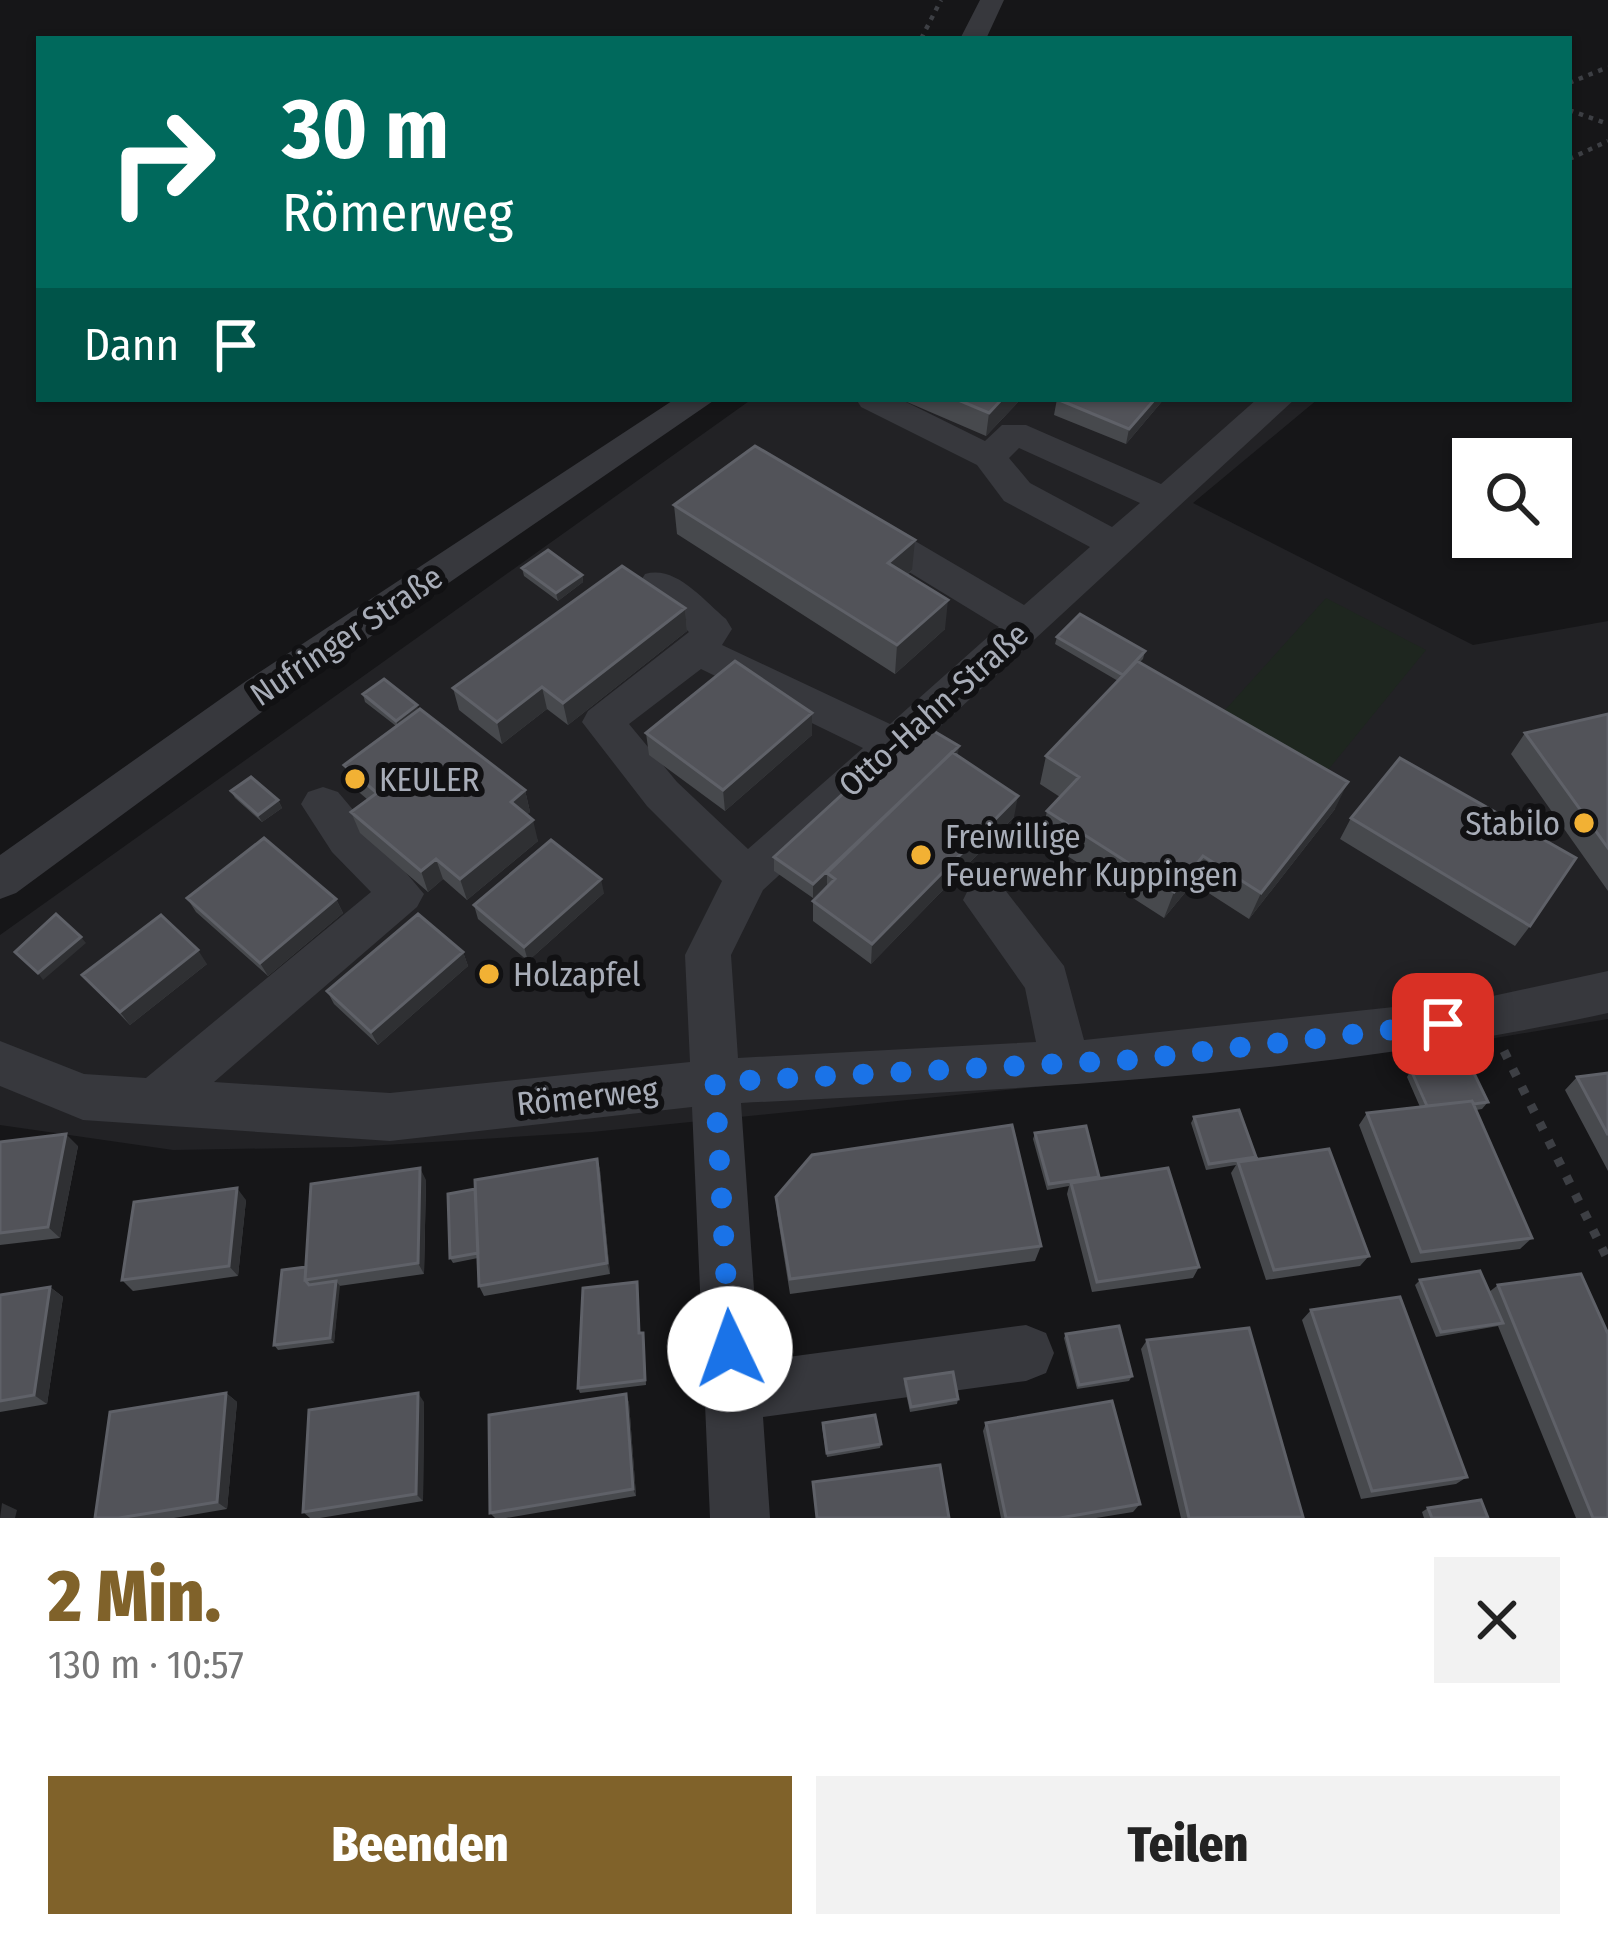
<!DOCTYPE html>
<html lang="de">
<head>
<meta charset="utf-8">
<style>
	:root { --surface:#fff; --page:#f2f2f2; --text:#222; --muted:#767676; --accent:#80622a }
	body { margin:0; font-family:"Fira Sans Condensed",sans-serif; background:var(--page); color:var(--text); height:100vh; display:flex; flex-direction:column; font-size:45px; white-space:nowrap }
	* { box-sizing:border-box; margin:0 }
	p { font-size:39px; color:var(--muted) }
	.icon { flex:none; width:66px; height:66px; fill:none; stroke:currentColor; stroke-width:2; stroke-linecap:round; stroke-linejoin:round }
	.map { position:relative; height:1518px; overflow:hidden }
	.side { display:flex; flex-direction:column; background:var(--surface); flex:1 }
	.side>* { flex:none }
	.guide { position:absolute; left:36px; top:36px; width:1536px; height:366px; border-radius:0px; box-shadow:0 3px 9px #0004; background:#00695c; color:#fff; overflow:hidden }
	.tools { position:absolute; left:1452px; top:438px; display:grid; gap:24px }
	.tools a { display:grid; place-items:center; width:120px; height:120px; border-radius:0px; background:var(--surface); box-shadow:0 3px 9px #0004; font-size:60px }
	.pin { position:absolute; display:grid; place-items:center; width:102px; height:102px; color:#fff; margin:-51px; border-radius:24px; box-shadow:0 6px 18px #0006 }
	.me { position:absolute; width:132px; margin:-66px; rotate:357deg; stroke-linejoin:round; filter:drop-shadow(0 0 9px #0008) }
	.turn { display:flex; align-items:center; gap:42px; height:252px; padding:0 48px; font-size:54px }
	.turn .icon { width:156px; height:156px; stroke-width:2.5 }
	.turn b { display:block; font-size:84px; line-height:102px }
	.then { display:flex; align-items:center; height:114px; padding:0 48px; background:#0003; gap:24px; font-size:45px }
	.round { display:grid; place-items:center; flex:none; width:126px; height:126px; border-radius:0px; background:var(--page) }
	.head { display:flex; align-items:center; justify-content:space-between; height:204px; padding:0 48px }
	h1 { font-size:72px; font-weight:800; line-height:90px; color:var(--accent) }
	.cta { display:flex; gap:24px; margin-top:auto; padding:24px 48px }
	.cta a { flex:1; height:138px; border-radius:0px; background:var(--accent); color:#fff; font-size:48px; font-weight:800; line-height:138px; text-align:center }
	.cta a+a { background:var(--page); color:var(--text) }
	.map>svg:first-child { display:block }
	.built { fill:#222225 }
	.green { fill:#1e261f }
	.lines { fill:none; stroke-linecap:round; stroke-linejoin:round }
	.path-far1 { stroke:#3d3f44; stroke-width:4.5; stroke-dasharray:4.5 6; stroke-linecap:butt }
	.path { stroke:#3d3f44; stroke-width:9; stroke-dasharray:8 12; stroke-linecap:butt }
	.minor { fill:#37383d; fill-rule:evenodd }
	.wall { fill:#47494d }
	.shaded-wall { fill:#2f3033 }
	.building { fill:#525359; stroke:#5f6168; stroke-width:3 }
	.route { stroke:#1a73e8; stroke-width:21; stroke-dasharray:0 37.8 }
	.poi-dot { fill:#f2b134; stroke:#111113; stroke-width:4.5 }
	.labels { text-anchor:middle; stroke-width:12; stroke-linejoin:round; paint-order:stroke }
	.street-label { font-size:33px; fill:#a8adb8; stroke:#111113 }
	.poi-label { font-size:33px; fill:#a8adb8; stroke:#111113; text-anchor:start }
</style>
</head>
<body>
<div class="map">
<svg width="1608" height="1518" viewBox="0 0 1608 1518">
	<rect width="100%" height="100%" fill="#161618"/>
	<!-- built -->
	<path class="built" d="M752,399H1318L1193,503L1473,645L1608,621V1019L1460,1044L592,1132L352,1147L173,1150L0,1125V935Z"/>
	<!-- green -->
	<path class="green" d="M1326,598L1426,650L1319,781L1216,720Z"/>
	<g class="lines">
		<!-- path-far1 -->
		<path class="path-far1" d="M934,39L922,37L941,0
			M1569,83L1608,67
			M1569,110L1608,124
			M1569,159L1608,141"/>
		<!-- path -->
		<path class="path" d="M1504,1051L1608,1260"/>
		<!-- minor -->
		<path class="minor" d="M980,0H1004L986,39H960Z
			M675,399H716L274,703L16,893L0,899V855L246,681Z
			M856,399H900L985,441L1002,425H1026L1161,484L1257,399H1295L763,890L731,955L738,1058L1036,1042L1025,988L963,900L970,886L986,881L1002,886L1064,966L1084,1040L1488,997L1608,971V1013C1323,1076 1032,1088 741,1103L759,1361L1026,1325L1046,1333L1054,1353L1046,1373L1026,1381L763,1417L770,1518H710L692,1107L390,1141L83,1120L0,1086V1041L84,1074L146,1078L371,892L332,852L301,804L308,792L323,787L338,792L424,894L417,907L214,1082L390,1093L690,1062L685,955L722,881L647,806L582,722L588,711L689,632L639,584L645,574C676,565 703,600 726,619L732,629L722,645L890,724L999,627L855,539L850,530L855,521L868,517L881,521L1024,605L1090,547L1004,501L977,465L861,407ZM1019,448L1140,503L1112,527L1030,483L1009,458ZM701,669L863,748L748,849L677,782L629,724Z"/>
	</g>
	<!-- wall -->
	<path class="wall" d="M900,399H1021L986,436Z
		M1057,399H1164L1126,444L1054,415Z
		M674,505L912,570L907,575L945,629L895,674L677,534Z
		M522,568L582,575L583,582L558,601L524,576Z
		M685,608L687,631L568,725L547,709L502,744L459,710L453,688Z
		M1057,637L1145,651L1143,659L1140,662L1335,809L1249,919L1193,883L1164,918L1041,839L1047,811L1060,797L1040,784L1046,756L1118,681L1055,644Z
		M363,694L418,710L525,790L530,812L526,815L538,841L467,900L443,879L428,892L360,833L351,812L368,800L353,787L344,765L396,726L365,702Z
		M1608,714V891L1511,754L1525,733Z
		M646,733L812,735L725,811L649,755Z
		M958,756L1014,817L871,964L813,921V901L827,885L813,898L774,871V857Z
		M231,791L278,800L282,808L262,822L235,798Z
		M1351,818L1530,926L1515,946L1340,839Z
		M604,893L528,961L478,919L474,905Z
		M187,898L336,899L343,913L268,976L196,912Z
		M463,952L468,966L378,1045L334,1004L327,991Z
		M207,964L130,1025L82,975Z
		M1411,1070L1488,1102L1482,1109L1476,1110L1532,1238L1520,1249L1411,1263L1359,1125L1367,1113L1420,1107L1407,1077Z
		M1608,1073V1171L1565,1090L1577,1077Z
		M1194,1117L1256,1157L1254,1160L1369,1256L1360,1266L1266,1280L1231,1173L1236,1165L1206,1170L1191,1123Z
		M1035,1133L1099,1177L1098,1179L1199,1267L1193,1278L1092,1292L1067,1194L1069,1186L1047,1190L1033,1139Z
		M0,1142L78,1146L60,1238L0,1245Z
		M597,1159L600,1170L610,1274L484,1296L479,1286L478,1258L453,1263L450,1258L475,1189Z
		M426,1180L424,1274L339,1286L334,1343L278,1350L274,1345L306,1267Z
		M776,1197L1041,1246L1035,1261L790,1294L777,1213Z
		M246,1200L238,1276L133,1291L122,1280Z
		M1420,1280L1489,1292L1498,1285L1608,1518H1576L1498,1326L1436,1337L1415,1285Z
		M637,1282L640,1333H643L644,1338L646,1385L580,1393L578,1388Z
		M50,1287L63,1297L47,1404L0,1412V1295Z
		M1311,1310L1467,1477L1456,1484L1361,1499L1302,1320Z
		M1066,1334L1132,1376L1129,1381L1077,1389L1064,1338Z
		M1147,1340L1303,1517L1181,1518L1141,1349Z
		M905,1379L958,1399L957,1404L910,1412L904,1384Z
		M226,1393L237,1402L227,1509L174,1518H95Z
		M626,1394L629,1403L636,1496L506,1518H495L490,1513Z
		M424,1402L423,1501L320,1518H310L303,1512Z
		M986,1423L1140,1504L1133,1512L1096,1518H1001L983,1431Z
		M822,1427L881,1444L880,1448L827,1457Z
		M1428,1508L1488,1518H1424L1422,1512Z"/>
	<!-- shaded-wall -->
	<path class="shaded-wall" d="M1002,399H1021L986,436L989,413Z
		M1155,399H1164L1126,444L1129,429Z
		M915,540L912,570L886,592L888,563Z
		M582,575L583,582L558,601L556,593Z
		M948,600L945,629L895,674L897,645Z
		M685,608L687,631L568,725L563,703Z
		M542,687L547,709L502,744L497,722Z
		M417,705L419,713L399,728L396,721Z
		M812,713V735L725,811L723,790Z
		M959,746L957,761L827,873V885L813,898V884Z
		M1348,782L1335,809L1249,919L1261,893Z
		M525,790L530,812L516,823L511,802Z
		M1018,796L1014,817L871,964L872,944Z
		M278,800L282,808L262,822L258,815Z
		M533,820L538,841L467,900L460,879Z
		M1203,856L1193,883L1164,918L1174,892Z
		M436,859L443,879L428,892L421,871Z
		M601,879L604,893L528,961L524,947Z
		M336,899L343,913L268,976L260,963Z
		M81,937L86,943L43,980L38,973Z
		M198,950L207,964L130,1025L120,1012Z
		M463,952L468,966L378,1045L371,1032Z
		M66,1134L78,1146L60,1238L48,1227Z
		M597,1159L600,1170L610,1274L607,1263Z
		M420,1168L426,1180L424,1274L418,1263Z
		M237,1188L246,1200L238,1276L229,1266Z
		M336,1281L340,1286L334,1343L330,1338Z
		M50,1287L63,1297L47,1404L34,1395Z
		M226,1393L237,1402L227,1509L217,1502Z
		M418,1393L424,1402L423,1501L416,1494Z
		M626,1394L629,1403L636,1496L633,1489Z
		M2,1503L17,1510L15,1518H0Z"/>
	<!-- building -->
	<path class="building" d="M956,399H1002L989,413Z
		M1057,399H1155L1129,429Z
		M755,446L915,540L888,563L948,600L897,645L674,505Z
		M548,550L582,575L556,593L522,568Z
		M622,566L685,608L563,703L542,687L497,722L453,688Z
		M1080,614L1145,651L1123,675L1057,637Z
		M735,661L812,713L723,790L646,733Z
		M1137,661L1348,782L1261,893L1203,856L1174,892L1047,811L1079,777L1046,756Z
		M384,679L417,705L396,721L363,694Z
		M420,709L525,790L511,802L533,820L460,879L436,859L421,871L351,812L377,793L344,765Z
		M1608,714V848L1525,733Z
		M920,723L959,746L813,884L774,857Z
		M952,752L1018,796L872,944L813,901L835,879L827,873Z
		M1400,758L1576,858L1530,926L1351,818Z
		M251,777L278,800L258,815L231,791Z
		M264,838L336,899L260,963L187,898Z
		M551,840L601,879L524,947L474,905Z
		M56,914L81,937L38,973L15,952Z
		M418,914L463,952L371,1032L327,991Z
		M161,915L198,950L120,1012L82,975Z
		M1469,1063L1488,1102L1474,1104L1472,1101L1427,1106L1411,1070Z
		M1608,1073V1135L1577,1077Z
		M1472,1101L1532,1238L1421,1252L1367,1113Z
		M1239,1110L1256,1157L1209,1164L1194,1117Z
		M1012,1125L1041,1246L790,1279L776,1197L812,1155Z
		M1086,1126L1099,1177L1049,1184L1035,1133Z
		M66,1134L48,1227L0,1233V1142Z
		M1329,1149L1369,1256L1274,1270L1238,1162Z
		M597,1159L607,1263L479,1286L475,1180Z
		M420,1168L418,1263L305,1280L311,1184Z
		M1168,1168L1199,1267L1097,1282L1071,1183Z
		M237,1188L229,1266L122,1280L134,1202Z
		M475,1189L478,1253L450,1258L448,1194Z
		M306,1267L305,1280L309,1285L336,1281L330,1338L274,1345L282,1270Z
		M1480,1271L1503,1323L1441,1332L1420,1280Z
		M1581,1274L1608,1334V1518H1593L1498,1285Z
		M637,1282L639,1333H643L645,1380L578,1388L583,1288Z
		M50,1287L34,1395L0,1401V1295Z
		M1400,1297L1467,1477L1372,1491L1311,1310Z
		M1119,1326L1132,1376L1079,1385L1066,1334Z
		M1249,1328L1303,1517L1189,1518L1147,1340Z
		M953,1372L958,1399L911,1407L905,1379Z
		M226,1393L217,1502L119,1518H95L110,1412Z
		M418,1393L416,1494L303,1512L309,1410Z
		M626,1394L633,1489L490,1513L489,1415Z
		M1112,1401L1140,1504L1060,1518H1006L986,1423Z
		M875,1415L881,1444L827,1453L823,1423Z
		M940,1465L949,1518H817L813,1482Z
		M1481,1500L1488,1518H1432L1428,1508Z"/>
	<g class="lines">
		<!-- route -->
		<path class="route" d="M730,1349L715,1082L1129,1060L1443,1024"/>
	</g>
	<!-- markers -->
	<g class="poi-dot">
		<circle cx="355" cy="779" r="12"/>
		<circle cx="1584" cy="823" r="12"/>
		<circle cx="921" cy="855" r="12"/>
		<circle cx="489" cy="974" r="12"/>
	</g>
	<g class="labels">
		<!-- street labels -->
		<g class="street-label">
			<text transform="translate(346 635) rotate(-34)" y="12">Nufringer Straße</text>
			<text transform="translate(933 709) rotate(-42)" y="12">Otto-Hahn-Straße</text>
			<text transform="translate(587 1096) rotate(-6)" y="12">Römerweg</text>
		</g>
		<!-- poi labels -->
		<g class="poi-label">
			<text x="379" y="791">KEULER</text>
			<text x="1560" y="835" text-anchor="end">Stabilo</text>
			<text x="945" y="848">Freiwillige<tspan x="945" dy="38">Feuerwehr Kuppingen</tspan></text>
			<text x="513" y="986">Holzapfel</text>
		</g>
	</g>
</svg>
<div class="tools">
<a><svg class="icon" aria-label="search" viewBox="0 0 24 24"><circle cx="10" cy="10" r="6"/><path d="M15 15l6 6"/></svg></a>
</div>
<div class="pin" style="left:1443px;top:1024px;background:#d93025"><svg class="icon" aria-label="arrive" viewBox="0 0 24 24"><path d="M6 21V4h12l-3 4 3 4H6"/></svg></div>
<svg class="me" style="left:730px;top:1349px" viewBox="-20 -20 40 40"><circle r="19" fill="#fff"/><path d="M0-13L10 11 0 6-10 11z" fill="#1a73e8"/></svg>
<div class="guide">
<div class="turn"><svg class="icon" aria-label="right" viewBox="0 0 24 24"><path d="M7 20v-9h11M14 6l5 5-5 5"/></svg><div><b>30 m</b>Römerweg</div></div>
<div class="then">Dann<svg class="icon" aria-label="arrive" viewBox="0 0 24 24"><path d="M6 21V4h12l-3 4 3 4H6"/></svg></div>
</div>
</div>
<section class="side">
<div class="head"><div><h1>2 Min.</h1><p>130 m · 10:57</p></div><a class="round"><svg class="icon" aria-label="close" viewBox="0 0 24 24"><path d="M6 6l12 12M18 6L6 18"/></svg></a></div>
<div class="cta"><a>Beenden</a><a>Teilen</a></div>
</section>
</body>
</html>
